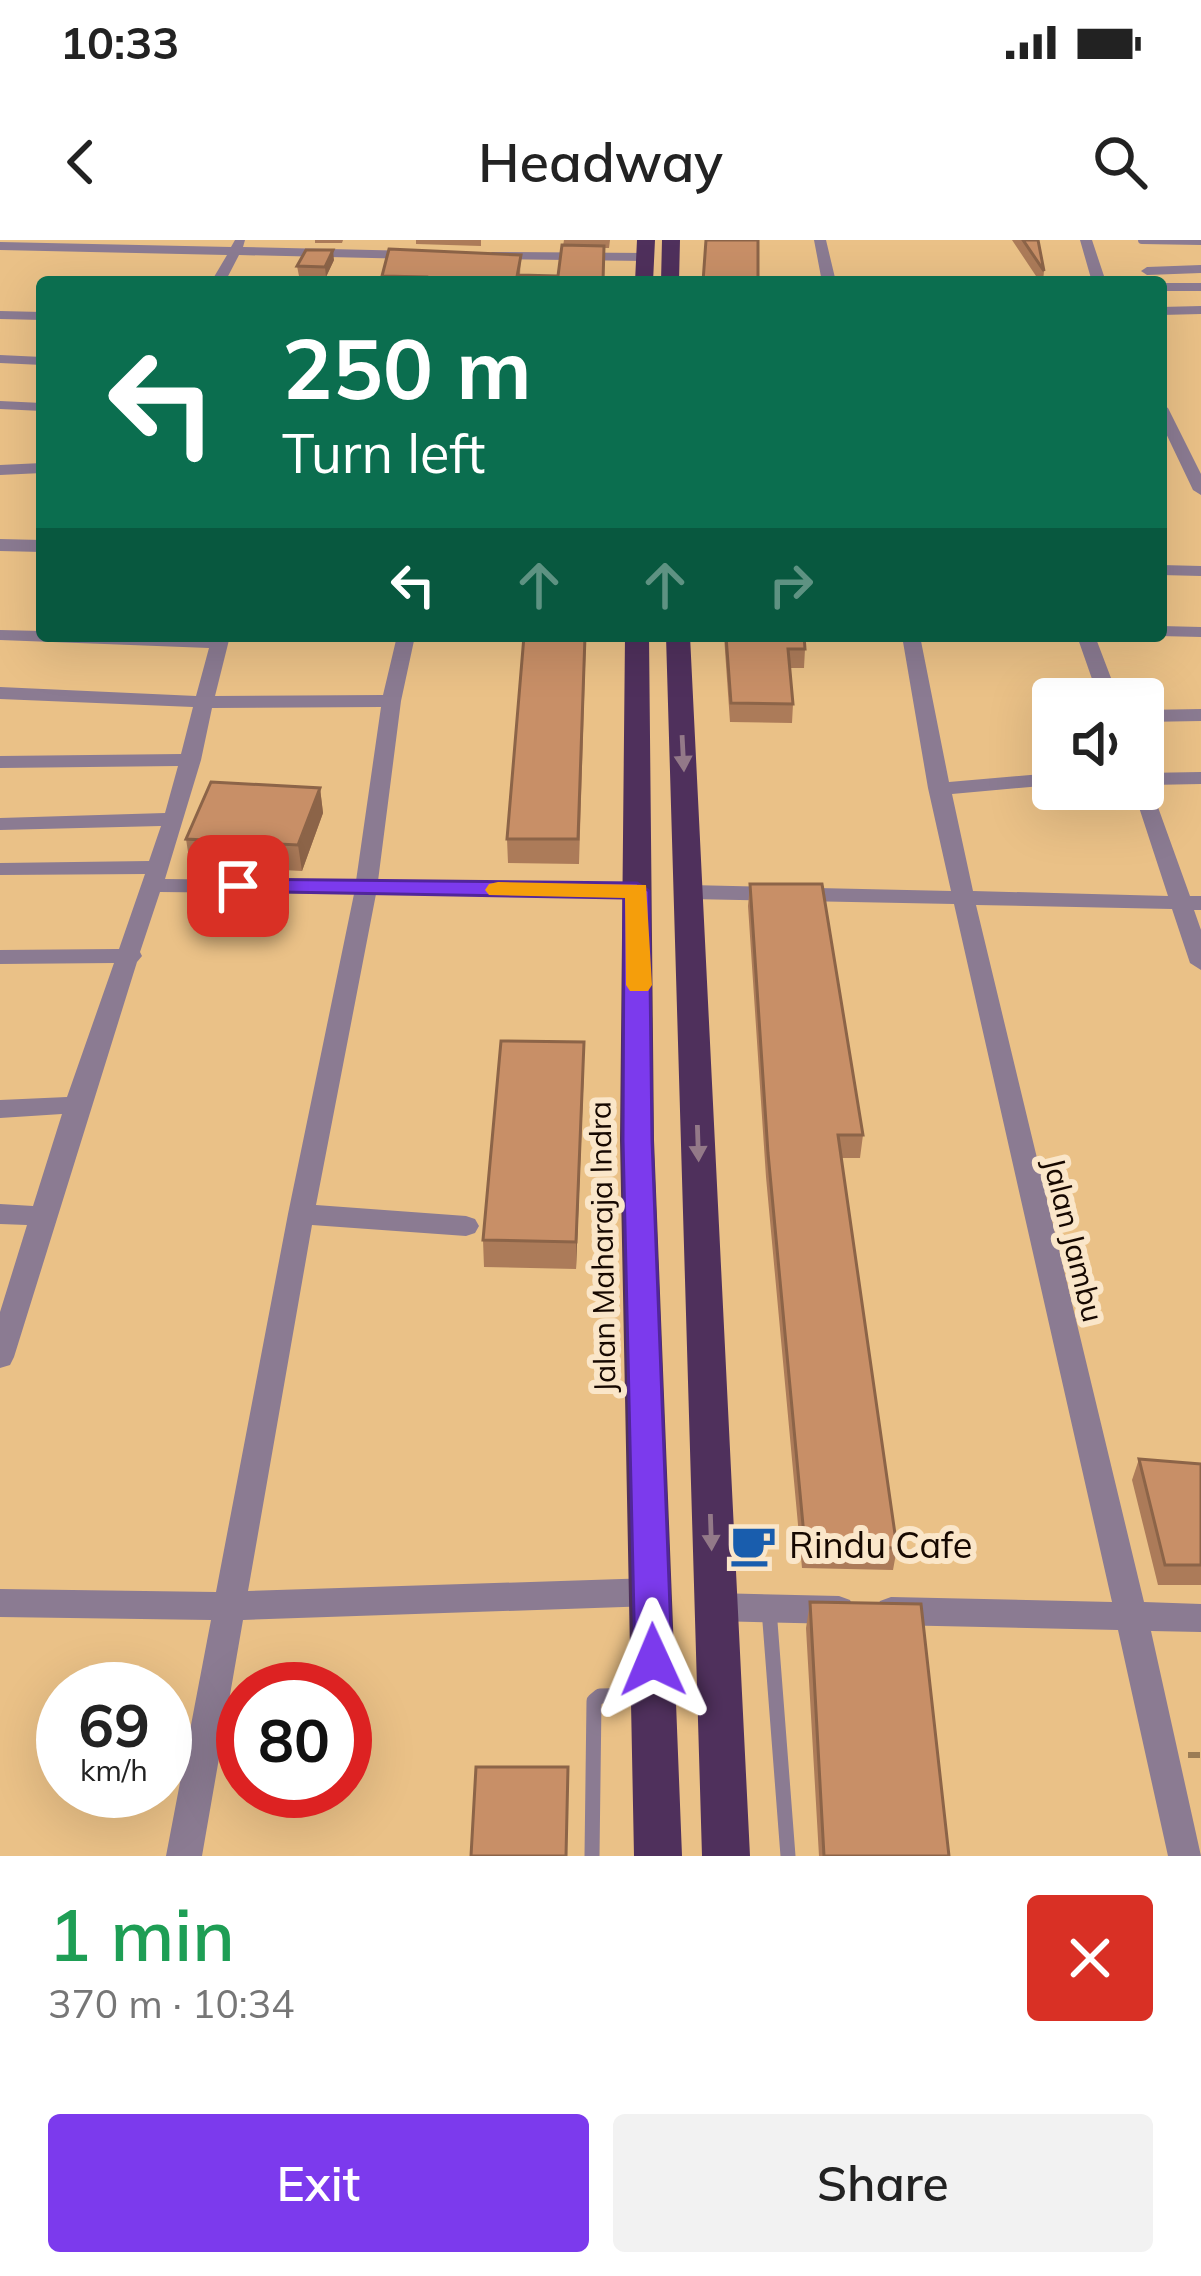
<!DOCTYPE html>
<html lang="en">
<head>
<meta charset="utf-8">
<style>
	:root { --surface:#fff; --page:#f2f2f2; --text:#222; --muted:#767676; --accent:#7c3aed }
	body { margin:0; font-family:Mulish,sans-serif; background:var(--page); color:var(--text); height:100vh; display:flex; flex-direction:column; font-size:45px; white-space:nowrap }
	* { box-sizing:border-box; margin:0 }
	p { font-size:39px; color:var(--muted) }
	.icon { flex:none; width:66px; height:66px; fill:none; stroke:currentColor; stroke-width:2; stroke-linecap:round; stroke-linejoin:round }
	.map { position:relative; height:1616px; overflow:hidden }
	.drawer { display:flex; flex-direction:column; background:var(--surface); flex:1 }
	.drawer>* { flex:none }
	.hud { position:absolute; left:36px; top:36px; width:1131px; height:366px; border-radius:12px; box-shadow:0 12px 48px #0002; background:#0b6e4f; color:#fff; overflow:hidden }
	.buttons { position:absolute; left:1032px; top:438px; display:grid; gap:24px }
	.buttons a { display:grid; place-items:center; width:132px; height:132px; border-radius:12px; background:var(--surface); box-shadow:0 12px 48px #0002; font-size:60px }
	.speed { position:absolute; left:36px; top:1422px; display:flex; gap:24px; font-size:60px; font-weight:700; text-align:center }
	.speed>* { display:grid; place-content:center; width:156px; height:156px; border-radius:50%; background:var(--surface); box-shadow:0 12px 48px #0002; line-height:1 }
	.speed small { font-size:30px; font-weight:400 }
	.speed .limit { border:18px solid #d22; background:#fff; color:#111 }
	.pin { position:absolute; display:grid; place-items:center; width:102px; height:102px; color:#fff; margin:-51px; border-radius:24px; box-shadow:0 6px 18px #0006 }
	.me { position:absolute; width:132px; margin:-66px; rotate:359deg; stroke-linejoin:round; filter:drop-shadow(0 0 9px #0008) }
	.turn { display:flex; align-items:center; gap:42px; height:252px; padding:0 48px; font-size:54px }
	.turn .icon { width:156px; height:156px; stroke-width:2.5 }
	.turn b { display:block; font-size:84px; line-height:102px }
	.lanes { display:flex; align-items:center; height:114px; padding:0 48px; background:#0003; justify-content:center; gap:60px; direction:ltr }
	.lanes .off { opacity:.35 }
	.round { display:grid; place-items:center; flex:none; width:126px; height:126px; border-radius:12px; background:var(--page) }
	.head { display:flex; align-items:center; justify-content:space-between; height:204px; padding:0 48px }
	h1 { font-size:72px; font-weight:600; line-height:90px; color:#1e9e55 }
	.button { display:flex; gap:24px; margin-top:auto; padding:24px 48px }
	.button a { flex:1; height:138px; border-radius:12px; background:var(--accent); color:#fff; font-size:48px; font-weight:600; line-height:138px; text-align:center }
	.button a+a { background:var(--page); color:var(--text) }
	.status { display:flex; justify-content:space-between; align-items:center; height:84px; padding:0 60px; background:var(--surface); direction:ltr }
	.status svg { height:33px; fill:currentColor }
	header { display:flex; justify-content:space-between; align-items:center; height:156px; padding:0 48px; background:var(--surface); font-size:54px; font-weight:600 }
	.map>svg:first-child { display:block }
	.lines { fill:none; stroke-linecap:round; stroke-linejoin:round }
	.path { stroke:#9b7c55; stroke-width:6; stroke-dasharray:12 12; stroke-linecap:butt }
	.service-far1 { stroke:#8b7b92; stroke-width:8 }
	.service { stroke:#8b7b92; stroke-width:15 }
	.minor { fill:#8b7b92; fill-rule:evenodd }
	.tertiary { fill:#8b7b92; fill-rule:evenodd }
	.trunk { fill:#4f305c; fill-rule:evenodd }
	.wall { fill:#ac7b59 }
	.shaded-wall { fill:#8c6448 }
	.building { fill:#c88f67; stroke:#8c6448; stroke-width:3 }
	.oneway { fill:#937988 }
	.route { fill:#7c3aed; stroke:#51269a; stroke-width:3 }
	.slow { fill:#f59e0b }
	.labels { text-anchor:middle; stroke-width:12; stroke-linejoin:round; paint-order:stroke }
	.street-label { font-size:30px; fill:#160800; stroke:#fae6c9 }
	.near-poi-label { font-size:36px; fill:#160800; stroke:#fae6c9; text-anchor:start }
</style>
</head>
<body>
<div class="status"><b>10:33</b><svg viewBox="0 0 49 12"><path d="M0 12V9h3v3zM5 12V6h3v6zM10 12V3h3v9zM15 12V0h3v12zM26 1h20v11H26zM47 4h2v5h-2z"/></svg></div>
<header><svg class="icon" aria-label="back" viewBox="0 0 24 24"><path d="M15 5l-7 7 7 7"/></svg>Headway<svg class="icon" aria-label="search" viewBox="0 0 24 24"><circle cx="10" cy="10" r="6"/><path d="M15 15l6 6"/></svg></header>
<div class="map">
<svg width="1201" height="1616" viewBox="0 0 1201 1616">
	<rect width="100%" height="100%" fill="#eac187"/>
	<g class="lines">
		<!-- path -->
		<path class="path" d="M1188,1515H1201"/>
		<!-- service-far1 -->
		<path class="service-far1" d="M1142,0L1201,1"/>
		<!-- service -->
		<path class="service" d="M769,1369L788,1616
			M592,1616L594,1461L600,1456L645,1455"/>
		<!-- minor -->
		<path class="minor" d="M235,0H245L243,7L415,11L421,15L415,19L239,15L225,42H211L227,15L0,10V2L231,7Z
			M814,0H826L836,42H822Z
			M1080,0H1092L1106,42H1092Z
			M492,12L646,13L652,17L646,21L488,19L486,16Z
			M1201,25V33L1147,35L1141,31L1147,27Z
			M1161,43H1201V51H1161Z
			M1201,66V74L1161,75V67Z
			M0,71L42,72V80L0,79Z
			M0,115L42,117V125L0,123Z
			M0,161L42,163V171L0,169Z
			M1161,164L1168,168L1201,234V255L1193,250L1161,183Z
			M42,223V233L0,235V225Z
			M1161,325L1201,326V336L1161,335Z
			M1161,386L1201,387V397L1159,396Z
			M0,390L42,391V396H230L215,456L383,455L397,396H415L401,461L378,641L637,644L648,651L637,658L376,654L316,965L466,976L475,979L479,986L475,993L466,996L312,985L248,1351L652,1338L663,1342L668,1352L663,1362L652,1366L243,1380L202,1616H166L211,1380L0,1377V1349L216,1352L288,974L354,654L160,652L140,712L142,716L137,722L14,1117L10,1125L0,1128V1072L27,985L0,984V964L33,966L62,874L0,878V860L67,857L114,723L0,724V710L119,709L145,634L0,635V623L149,621L161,586L0,590V578L165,573L178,526L0,528V516L181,514L193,467L0,459V447L196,456L209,408L0,400ZM381,467L356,641L165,639L201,520L212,468Z
			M902,396H920L949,542L1053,533V545L952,554L973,651L1168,656L1133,549H1143V533L1201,532V544L1150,545L1190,656H1201V670H1194L1201,690V730L1190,723L1172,669L976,665L1144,1362L1201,1364V1392L1151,1391L1201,1616H1168L1118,1390L891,1385L880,1381L875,1371L880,1361L891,1357L1112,1362L954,664L690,659L679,652L690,645L951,651L928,548Z
			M1077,396H1095L1119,459H1099Z
			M1201,469V481L1143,482V470Z
			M714,1353L839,1356L850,1360L855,1370L850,1380L839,1384L714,1381L703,1377L698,1367L703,1357Z"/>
		<!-- tertiary -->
		<path class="tertiary" d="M0,299L42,300V312L0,311Z"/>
		<!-- trunk -->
		<path class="trunk" d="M637,0H655L653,42H635Z
			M662,0H680L679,42H661Z
			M625,396H649L654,900L682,1616H634L620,900Z
			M666,396H690L750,1616H702Z"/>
	</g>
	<!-- wall -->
	<path class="wall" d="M315,0H343L342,3H315Z
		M416,0H481V6L416,4Z
		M564,0H610L609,8H604L603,42H382V36L521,15L520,35L558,36Z
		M1012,0H1038L1044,31L1043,42H1040Z
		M334,20L326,37L299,36L297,26Z
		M524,396H586L579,624L508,623L507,599Z
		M724,396H804L805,409L804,428H790L793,464L792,483L730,482Z
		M320,548L323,573L302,631L190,625L186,599Z
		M750,644L863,895L860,918H842L897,1308L893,1330L802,1328L766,937L748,666Z
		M584,802L576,1029L484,1027L483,1000Z
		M1139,1219L1201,1224V1345H1158L1132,1240Z
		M810,1362L949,1616H819L806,1388Z"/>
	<!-- shaded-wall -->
	<path class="shaded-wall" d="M333,10L334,20L326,37L325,27Z
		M320,548L323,573L302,631L298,605Z
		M584,802V828L576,1029V1002Z"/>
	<!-- building -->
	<path class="building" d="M706,0H758V42H703Z
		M1023,0H1038L1044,31Z
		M562,5L604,6L603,42H519L520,35L558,36Z
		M389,9L521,15L516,42H420L425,37L382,36Z
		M306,10H333L325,27L297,26Z
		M524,396H585L578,599H507Z
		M726,396H804L805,409H788L793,464L731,463Z
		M211,542L320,548L298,605L186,599Z
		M750,644H822L863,895H838L897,1308L805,1306L768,913Z
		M501,801L584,802L576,1002L483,1000Z
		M1139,1219L1201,1224V1325H1165Z
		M810,1362L921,1364L949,1616H824Z
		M476,1527H568L566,1616H471Z"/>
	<!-- one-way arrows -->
	<defs><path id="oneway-solid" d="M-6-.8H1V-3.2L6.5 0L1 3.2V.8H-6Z" transform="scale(3)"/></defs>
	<g class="oneway">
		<use href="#oneway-solid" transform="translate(683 513) rotate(87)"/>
		<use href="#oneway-solid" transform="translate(698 903) rotate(88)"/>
		<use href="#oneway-solid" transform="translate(711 1292) rotate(88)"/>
	</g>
	<!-- route -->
	<path class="route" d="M238,639L637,643L649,651L652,900L672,1420L667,1432L653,1437L640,1432L635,1420L623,900L624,658L229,651L226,646Z"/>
	<!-- slow -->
	<path class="slow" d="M498,642L646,645L652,745L648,751H630L626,745L625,658L489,655L485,650L489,644Z"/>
	<!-- icons -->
	<defs>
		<g id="cafe-bare" transform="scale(3.6)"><path d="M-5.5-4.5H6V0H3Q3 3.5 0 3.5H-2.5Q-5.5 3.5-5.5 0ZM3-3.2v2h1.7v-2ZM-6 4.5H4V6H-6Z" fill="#195dad" stroke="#fae6c9" stroke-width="2.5" paint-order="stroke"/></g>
	</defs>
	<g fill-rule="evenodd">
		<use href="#cafe-bare" x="753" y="1305"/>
	</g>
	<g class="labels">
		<!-- street labels -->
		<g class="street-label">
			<text transform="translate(1073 1000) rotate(76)" y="10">Jalan Jambu</text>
			<text transform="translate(603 1007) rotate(-91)" y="10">Jalan Maharaja Indra</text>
		</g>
		<!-- near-poi labels -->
		<g class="near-poi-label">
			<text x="789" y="1318">Rindu Cafe</text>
		</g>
	</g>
</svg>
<div class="buttons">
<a><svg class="icon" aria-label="sound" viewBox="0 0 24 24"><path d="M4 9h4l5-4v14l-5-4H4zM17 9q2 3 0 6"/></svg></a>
</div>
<div class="speed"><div>69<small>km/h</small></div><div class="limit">80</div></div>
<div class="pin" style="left:238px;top:646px;background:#d93025"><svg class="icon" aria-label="arrive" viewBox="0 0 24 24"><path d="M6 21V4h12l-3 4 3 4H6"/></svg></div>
<svg class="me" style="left:653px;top:1420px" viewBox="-20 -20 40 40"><path d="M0-17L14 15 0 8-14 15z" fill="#7c3aed" stroke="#fff" stroke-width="4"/></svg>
<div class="hud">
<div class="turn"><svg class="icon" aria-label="left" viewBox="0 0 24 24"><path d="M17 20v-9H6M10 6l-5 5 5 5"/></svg><div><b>250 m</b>Turn left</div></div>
<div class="lanes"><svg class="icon" aria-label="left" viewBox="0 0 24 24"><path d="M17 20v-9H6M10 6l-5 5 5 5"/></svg><svg class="icon off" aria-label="ahead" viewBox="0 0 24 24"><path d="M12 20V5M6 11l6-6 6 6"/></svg><svg class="icon off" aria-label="ahead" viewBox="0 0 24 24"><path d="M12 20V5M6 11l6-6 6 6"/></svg><svg class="icon off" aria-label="right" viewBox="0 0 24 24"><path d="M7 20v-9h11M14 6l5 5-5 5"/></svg></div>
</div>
</div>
<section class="drawer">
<div class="head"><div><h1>1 min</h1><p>370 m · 10:34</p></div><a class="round" style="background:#d93025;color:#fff"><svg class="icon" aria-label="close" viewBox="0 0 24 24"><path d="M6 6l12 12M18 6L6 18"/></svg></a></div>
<div class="button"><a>Exit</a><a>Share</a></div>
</section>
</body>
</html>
